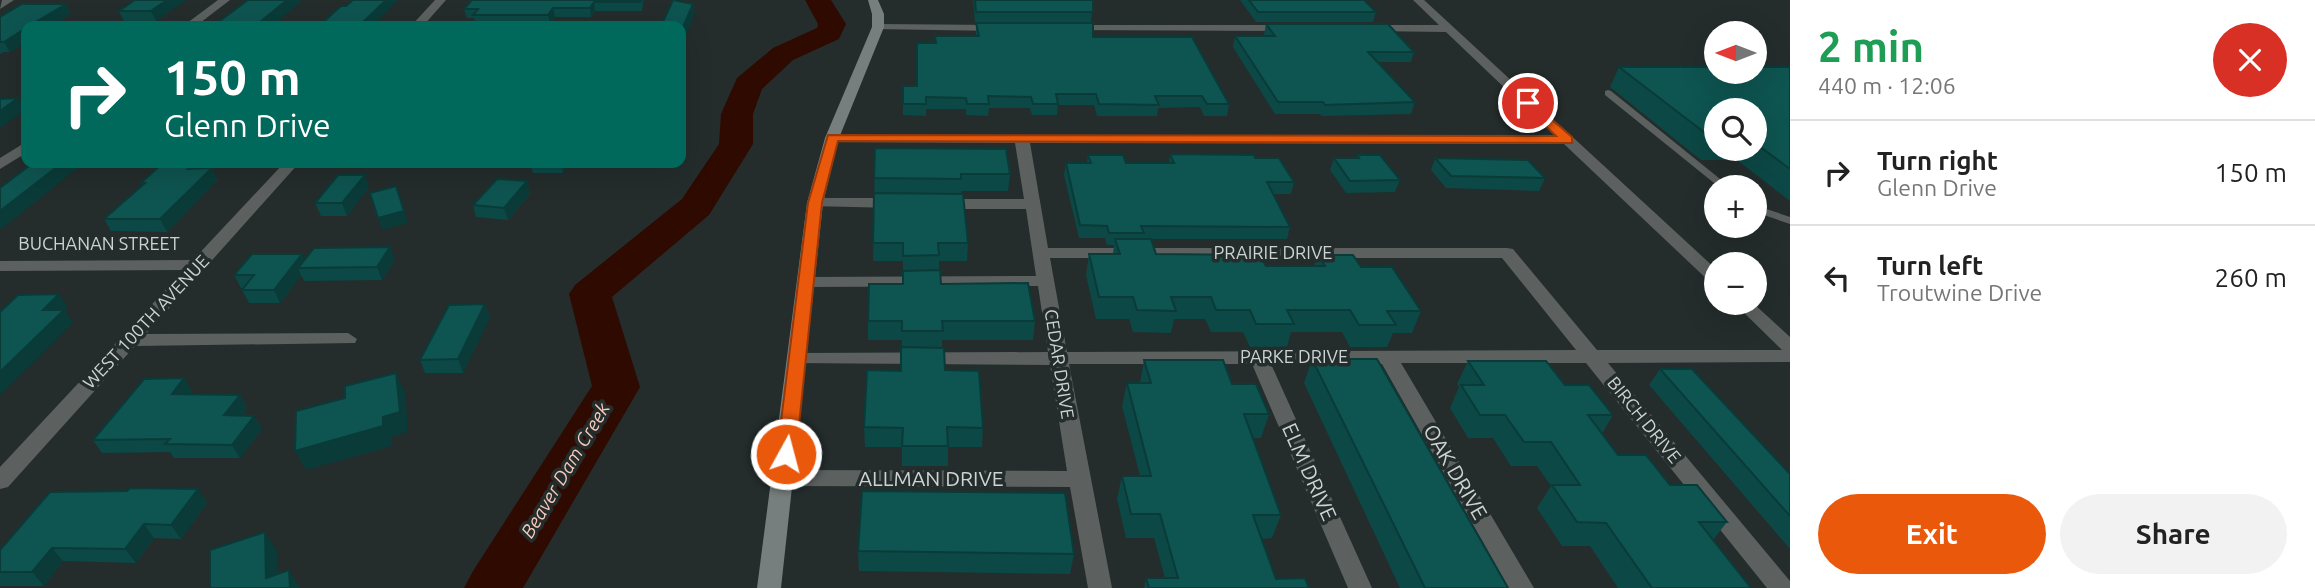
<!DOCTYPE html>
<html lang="en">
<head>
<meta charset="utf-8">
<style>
	:root { --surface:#fff; --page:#f2f2f2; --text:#222; --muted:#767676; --line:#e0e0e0; --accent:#ea580c }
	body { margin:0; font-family:Ubuntu,sans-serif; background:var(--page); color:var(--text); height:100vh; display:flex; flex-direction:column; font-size:26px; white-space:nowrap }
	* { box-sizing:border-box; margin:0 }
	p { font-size:23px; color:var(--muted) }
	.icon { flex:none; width:38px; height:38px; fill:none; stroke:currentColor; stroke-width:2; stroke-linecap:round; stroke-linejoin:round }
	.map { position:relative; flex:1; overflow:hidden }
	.sheet { display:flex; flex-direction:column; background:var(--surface); width:525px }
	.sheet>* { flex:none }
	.banner { position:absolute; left:21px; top:21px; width:665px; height:147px; border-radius:14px; box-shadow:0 7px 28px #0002; background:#00695c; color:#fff; overflow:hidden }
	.needle { width:46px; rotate:270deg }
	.fabs { position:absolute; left:1704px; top:21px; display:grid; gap:14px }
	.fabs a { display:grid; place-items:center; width:63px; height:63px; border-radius:50%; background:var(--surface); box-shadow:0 7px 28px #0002; font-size:35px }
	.pin { position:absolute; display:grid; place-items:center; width:60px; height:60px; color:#fff; margin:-30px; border:4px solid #fff; border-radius:50%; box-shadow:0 2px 7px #0007 }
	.me { position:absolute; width:77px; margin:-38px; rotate:7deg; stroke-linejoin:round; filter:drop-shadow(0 0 5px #0008) }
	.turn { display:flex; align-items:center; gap:24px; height:147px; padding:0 28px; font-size:32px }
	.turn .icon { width:91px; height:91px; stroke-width:2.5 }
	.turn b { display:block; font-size:49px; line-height:60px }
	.round { display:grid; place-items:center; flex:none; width:74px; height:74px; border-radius:37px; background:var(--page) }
	.overview { display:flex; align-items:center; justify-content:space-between; height:119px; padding:0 28px }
	h1 { font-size:42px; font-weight:700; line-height:52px; color:#1e9e55 }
	.primary-button { display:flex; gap:14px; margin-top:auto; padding:14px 28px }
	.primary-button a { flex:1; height:80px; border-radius:42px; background:var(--accent); color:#fff; font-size:28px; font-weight:700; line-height:80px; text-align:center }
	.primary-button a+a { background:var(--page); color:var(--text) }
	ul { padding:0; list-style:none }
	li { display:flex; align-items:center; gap:21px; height:105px; padding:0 28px; border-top:2px solid var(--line) }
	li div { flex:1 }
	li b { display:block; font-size:26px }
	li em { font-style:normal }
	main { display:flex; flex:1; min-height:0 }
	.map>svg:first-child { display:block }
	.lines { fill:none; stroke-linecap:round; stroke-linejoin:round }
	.river { fill:#2f0a00; fill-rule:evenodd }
	.lane { fill:#5c6160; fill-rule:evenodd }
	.street { fill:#5c6160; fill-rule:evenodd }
	.secondary { fill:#777f7e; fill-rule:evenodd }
	.wall { fill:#0c4845; fill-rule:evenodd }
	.shaded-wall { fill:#0a3b38 }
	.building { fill:#0e5450; stroke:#0a3b38; stroke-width:2 }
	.route { fill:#ea580c; stroke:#983908; stroke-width:2 }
	.labels { text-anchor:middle; stroke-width:7; stroke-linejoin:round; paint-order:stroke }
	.street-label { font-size:18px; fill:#cdd3d2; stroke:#242d2c }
	.water-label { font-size:19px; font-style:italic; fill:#f7c9b9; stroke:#242d2c }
	.near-street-label { font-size:21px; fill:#cdd3d2; stroke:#242d2c }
</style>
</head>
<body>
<main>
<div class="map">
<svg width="1790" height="588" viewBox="0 0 1790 588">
	<rect width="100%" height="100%" fill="#242d2c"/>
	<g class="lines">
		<!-- river -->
		<path class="river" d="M805,0H831L846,24L839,39L793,60L762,89L753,114V144L709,215L612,297L640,387L523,588H464L473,571L592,386L569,294L575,285L682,199L719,144L721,114L737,78L773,48L817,28L818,24Z"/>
		<!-- lane -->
		<path class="lane" d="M1608,90L1611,91L1730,187H1719L1605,95V91Z
			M1755,205L1790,217V224L1755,212Z"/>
		<!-- street -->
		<path class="street" d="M14,0L0,9L2,0Z
			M218,0H230L196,26H183Z
			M435,0H446L423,26H411Z
			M1413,0H1424L1717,270V284L1711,283L1564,144L1030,143L1048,248H1507L1513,249L1597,350H1782L1734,303H1753L1790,337V362L1608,363L1790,581V588H1767L1586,363H1401L1534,588H1509L1382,364H1271L1372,588H1348L1252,364H1069L1112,588H1088L1070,487L784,486L776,484L773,478L776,472L784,470L1067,471L1050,365L791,363L789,359L791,355L798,353L1048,352L1038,286L807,287L798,282L807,277L1036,276L1026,209H941L933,204L941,199H1024L1015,143L832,142L825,138L827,135L1555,136L1446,32L1368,31L1362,28L1368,25H1439ZM1050,258H1502L1576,350L1067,352Z
			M878,24L997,25L1003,28L997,31L874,29L872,27Z
			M1071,25H1288L1294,28L1288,31L1067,30V26Z
			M26,142V153L0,169V158Z
			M284,163H299L146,334L348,333L357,339L355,343L135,346L8,487L0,489V467L184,270L0,271V261L193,260Z
			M815,198H895L903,203L895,208L810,206L807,203L810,200Z"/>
		<!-- secondary -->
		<path class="secondary" d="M868,0H878L884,14V27L839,138L823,203L781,588H757L807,203L825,138L872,27V14Z"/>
	</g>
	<!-- wall -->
	<path class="wall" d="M186,0L156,21H124L119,11Z
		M472,0H643V3L642,11H595L591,17H555L550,24H475L474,18H467L464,9Z
		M973,0H1093L1091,22H975Z
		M1240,0H1364L1376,12L1373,22H1256Z
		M71,14L51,26H26V42L10,52H4L0,54V17Z
		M976,23L1093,37L1229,104L1227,116H1204L1200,107L1158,108L1157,116H1097L1094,105H1058L1057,115H1032L1030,108H989L988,116L966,115V109H926V116L903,115V86H917L935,43L976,36Z
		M1266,24L1414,52L1411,62H1378L1415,102L1411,114L1322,116L1320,114H1275L1233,47L1235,36H1265L1264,34Z
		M1619,67H1790V201L1737,160H1701L1610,87ZM1717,110H1755V149H1717Z
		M875,148L1010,174L1008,191H961L968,243L967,261H939V270L941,284L1035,321L1033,340H942V348L945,370L983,428L982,447H948V466H902V447H865L864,427L901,371L902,340H868V321L903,284V261H873Z
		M1170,154L1255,158L1294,182L1291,194H1273L1290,227L1287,239H1142L1156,254L1266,266H1314L1318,255L1361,267L1421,311L1412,333H1393L1387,347H1350L1342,332H1291L1287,347H1250L1243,332H1211L1205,319H1174L1171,333L1133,332L1129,319H1096L1086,275L1089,254H1113L1114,245H1107L1105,238H1079L1064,175L1066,163H1087L1088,155L1126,163H1169Z
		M1357,155L1400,180L1395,192L1346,193L1330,170L1334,158H1356Z
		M1435,158L1545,178L1539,191L1446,188L1431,170Z
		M163,163H213L207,168L218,180L167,232L111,231L104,219L142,185L141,183Z
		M530,163H567L563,173H533Z
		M527,181L530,194L508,220L476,217L473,205Z
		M369,187L347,216H321L315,203Z
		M305,260H395L382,280L304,281L301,275L280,303H249L242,290L244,288H241L234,275Z
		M485,304L490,317L463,373H425L420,360Z
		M1312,359L1508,588H1400L1304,383Z
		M1144,360L1232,384L1269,414L1261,438H1252L1281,515L1272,538L1261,539L1276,579L1309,588H1144L1146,578H1165L1154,538H1126L1117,499L1122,476H1140L1122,406L1127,383H1140Z
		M1468,361L1565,385L1613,415L1602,434L1618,455L1670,485L1727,522L1713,540L1751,588H1618L1590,546H1562L1537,508L1551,486L1537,466H1511L1493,438H1468L1450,408L1459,387L1457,384Z
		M1660,369L1790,474V549L1649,385Z
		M192,391L190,394L240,395L247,408L242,416H254L262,429L240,458H174L170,452L102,453L93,440Z
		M198,489L207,503L181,539L154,538L136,563L63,561L44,586H0V550L127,491Z
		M858,551L1074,554L1070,574L859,571Z"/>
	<!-- shaded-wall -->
	<path class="shaded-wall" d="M167,0H186L156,21L151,11Z
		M287,0H300L301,2L272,26H255Z
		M386,0H398L373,26H359Z
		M594,2L595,11L591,17L590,8Z
		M66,4L71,14L51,26H29Z
		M693,4L695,14L681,46V32Z
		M553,8L555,17L550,24L548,15Z
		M26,28V42L10,52L4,42Z
		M18,98L25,110L0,128V111Z
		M62,163H84L0,230V211Z
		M194,163H213L194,181L188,169Z
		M560,163H567L563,173Z
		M212,168L218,180L167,232L160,219Z
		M365,175L369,187L347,216L342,203Z
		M527,181L530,194L508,220L504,208Z
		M396,186L408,223L382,230L378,218Z
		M390,247L395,260L382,280L377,267Z
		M302,254L308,267L298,268L301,275L280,303L274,290Z
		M59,294L68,307L65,310L73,323L0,395V372L43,310Z
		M485,304L490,317L463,373L458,359Z
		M396,373L405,392L408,432L391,437L392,446L306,470L295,451L383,417Z
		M184,378L192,391L180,407L172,394Z
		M240,395L247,408L232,429L224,415Z
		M254,416L262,429L240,458L232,445Z
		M198,489L207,503L181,539L171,525Z
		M144,524L154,538L136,563L125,549Z
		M265,532L277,551L278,588L266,578Z
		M52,548L63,561L44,586L32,572Z
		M289,570L300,588H290Z"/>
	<!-- building -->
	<path class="building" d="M135,0H167L151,11H119Z
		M248,0H287L255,26H213Z
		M353,0H386L359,26H319L341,6H346Z
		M472,0H641V2H594L590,8H553L548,15H473L478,9H464Z
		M673,0L693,4L681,32V26H661Z
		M975,0H1093V12H976Z
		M1249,0H1364L1376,12H1258Z
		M22,4H66L29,26H26V28L4,42H0V17Z
		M976,23H1093V37H1192L1229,104H1207L1202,96H1155L1159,105L1099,104L1096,94H1056L1058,104H1033L1031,97L988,96L989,104H967L966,98L926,97V104H903V86H917V43H936L935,36H979Z
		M1266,24H1388L1414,52H1368L1415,102L1325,105L1323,102H1278L1235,36H1275Z
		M1619,67H1717V72H1755V67H1790V169L1755,143V110H1717V139H1713Z
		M18,98L0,111V99Z
		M875,148L1006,149L1010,174H961V179L874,178Z
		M1170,154L1254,155L1255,158H1279L1294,182H1267L1290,227L1141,226L1144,233H1109L1107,226L1080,225L1066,163H1091L1088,155H1123L1126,163H1174Z
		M1357,155H1380L1400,180L1350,181L1334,158H1359Z
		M1435,158L1528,160L1545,178L1451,176Z
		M33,163H62L0,211V188Z
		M163,163H194L188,169L212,168L160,219H104L145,183H141Z
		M338,175H365L342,203H315Z
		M497,179L527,181L504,208L473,205Z
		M396,186L404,211L378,218L370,193Z
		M874,193L963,194L968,243H938L939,255L903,256V243H873Z
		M1115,239H1151L1156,254L1260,255L1266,266H1325L1318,255H1353L1361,267H1392L1421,311H1387L1396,325H1359L1350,310H1287L1294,324H1256L1250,310H1216L1211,297H1171L1176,311L1137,310L1133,297H1099L1089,254H1120Z
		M390,247L377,267L298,268L314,248Z
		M252,254H302L274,290H242L254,275H234Z
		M940,270L941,284L1028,283L1035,321H942L943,331H902V321H868L869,284H903V271Z
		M59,294L43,310H64L0,372V312L18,295Z
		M485,304L458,359L420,360L449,305Z
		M901,347L944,348L945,370L979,371L983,428L947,427L948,446H902L903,428L864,427L867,370L901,371Z
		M1312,359H1377L1508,588H1425Z
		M1144,360H1223L1232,384H1256L1269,414H1244L1281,515H1253L1276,579L1305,578L1309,588H1149L1146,578H1178L1160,514H1131L1122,476H1151L1127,383H1151Z
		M1468,361H1546L1565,385H1589L1613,415H1588L1618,455H1646L1670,485H1697L1727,522H1699L1751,588H1652L1606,523L1577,522L1552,485H1580L1551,442H1524L1505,415H1480L1461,385H1484Z
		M1660,369H1692L1790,474V516Z
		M396,373L400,412L383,417V426L295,451L296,411L345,398V386Z
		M184,378L172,394L240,395L224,415L254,416L232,445L165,444L170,439L93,440L144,379Z
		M130,488L198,489L171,525L144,524L125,549L52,548L32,572H0V550L50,492L127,491Z
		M862,491L1065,493L1074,554L858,551Z
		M265,532L266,578L289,570L290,588H210V550Z"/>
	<!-- route -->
	<path class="route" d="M1528,99L1572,137V143L838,141L822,203L796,454L793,460H780L777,454L808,203L828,135L1556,136L1524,105V100Z"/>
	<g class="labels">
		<!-- street labels -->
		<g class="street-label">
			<text x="99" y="250">BUCHANAN STREET</text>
			<text x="1273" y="259">PRAIRIE DRIVE</text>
			<text transform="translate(146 322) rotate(-47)" y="6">WEST 100TH AVENUE</text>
			<text x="1294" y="363">PARKE DRIVE</text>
			<text transform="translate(1059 364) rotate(81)" y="6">CEDAR DRIVE</text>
			<text transform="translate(1644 420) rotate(51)" y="6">BIRCH DRIVE</text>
		</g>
		<!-- water labels -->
		<g class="water-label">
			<text transform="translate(565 470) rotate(-59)" y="7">Beaver Dam Creek</text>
		</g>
		<!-- near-street labels -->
		<g class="near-street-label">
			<text transform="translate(1309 472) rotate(66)" y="7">ELM DRIVE</text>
			<text transform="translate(1455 472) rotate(60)" y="7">OAK DRIVE</text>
			<text x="931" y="486">ALLMAN DRIVE</text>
		</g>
	</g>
</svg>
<div class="fabs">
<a><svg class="needle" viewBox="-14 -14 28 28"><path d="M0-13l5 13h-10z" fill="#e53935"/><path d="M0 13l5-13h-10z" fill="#767676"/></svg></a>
<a><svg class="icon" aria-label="search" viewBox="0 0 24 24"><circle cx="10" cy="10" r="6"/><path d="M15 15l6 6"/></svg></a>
<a>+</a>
<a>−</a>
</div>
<div class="pin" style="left:1528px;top:103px;background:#d93025"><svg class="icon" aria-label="arrive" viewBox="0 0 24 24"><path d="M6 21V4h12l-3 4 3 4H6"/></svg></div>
<svg class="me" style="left:786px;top:454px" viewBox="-20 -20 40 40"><circle r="17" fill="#ea580c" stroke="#fff" stroke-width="3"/><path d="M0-11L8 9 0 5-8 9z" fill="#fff"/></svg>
<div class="banner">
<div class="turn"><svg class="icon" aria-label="right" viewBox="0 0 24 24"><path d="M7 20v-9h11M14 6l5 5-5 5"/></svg><div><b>150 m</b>Glenn Drive</div></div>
</div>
</div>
<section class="sheet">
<div class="overview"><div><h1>2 min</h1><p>440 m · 12:06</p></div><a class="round" style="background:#d93025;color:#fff"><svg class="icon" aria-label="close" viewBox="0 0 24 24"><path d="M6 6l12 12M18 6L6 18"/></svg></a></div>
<ul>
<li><svg class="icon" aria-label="right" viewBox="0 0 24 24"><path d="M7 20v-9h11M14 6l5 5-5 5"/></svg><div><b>Turn right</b><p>Glenn Drive</p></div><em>150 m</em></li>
<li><svg class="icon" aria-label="left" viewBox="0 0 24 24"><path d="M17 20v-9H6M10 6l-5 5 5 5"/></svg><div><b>Turn left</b><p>Troutwine Drive</p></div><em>260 m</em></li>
</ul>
<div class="primary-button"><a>Exit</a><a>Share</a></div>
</section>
</main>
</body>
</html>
